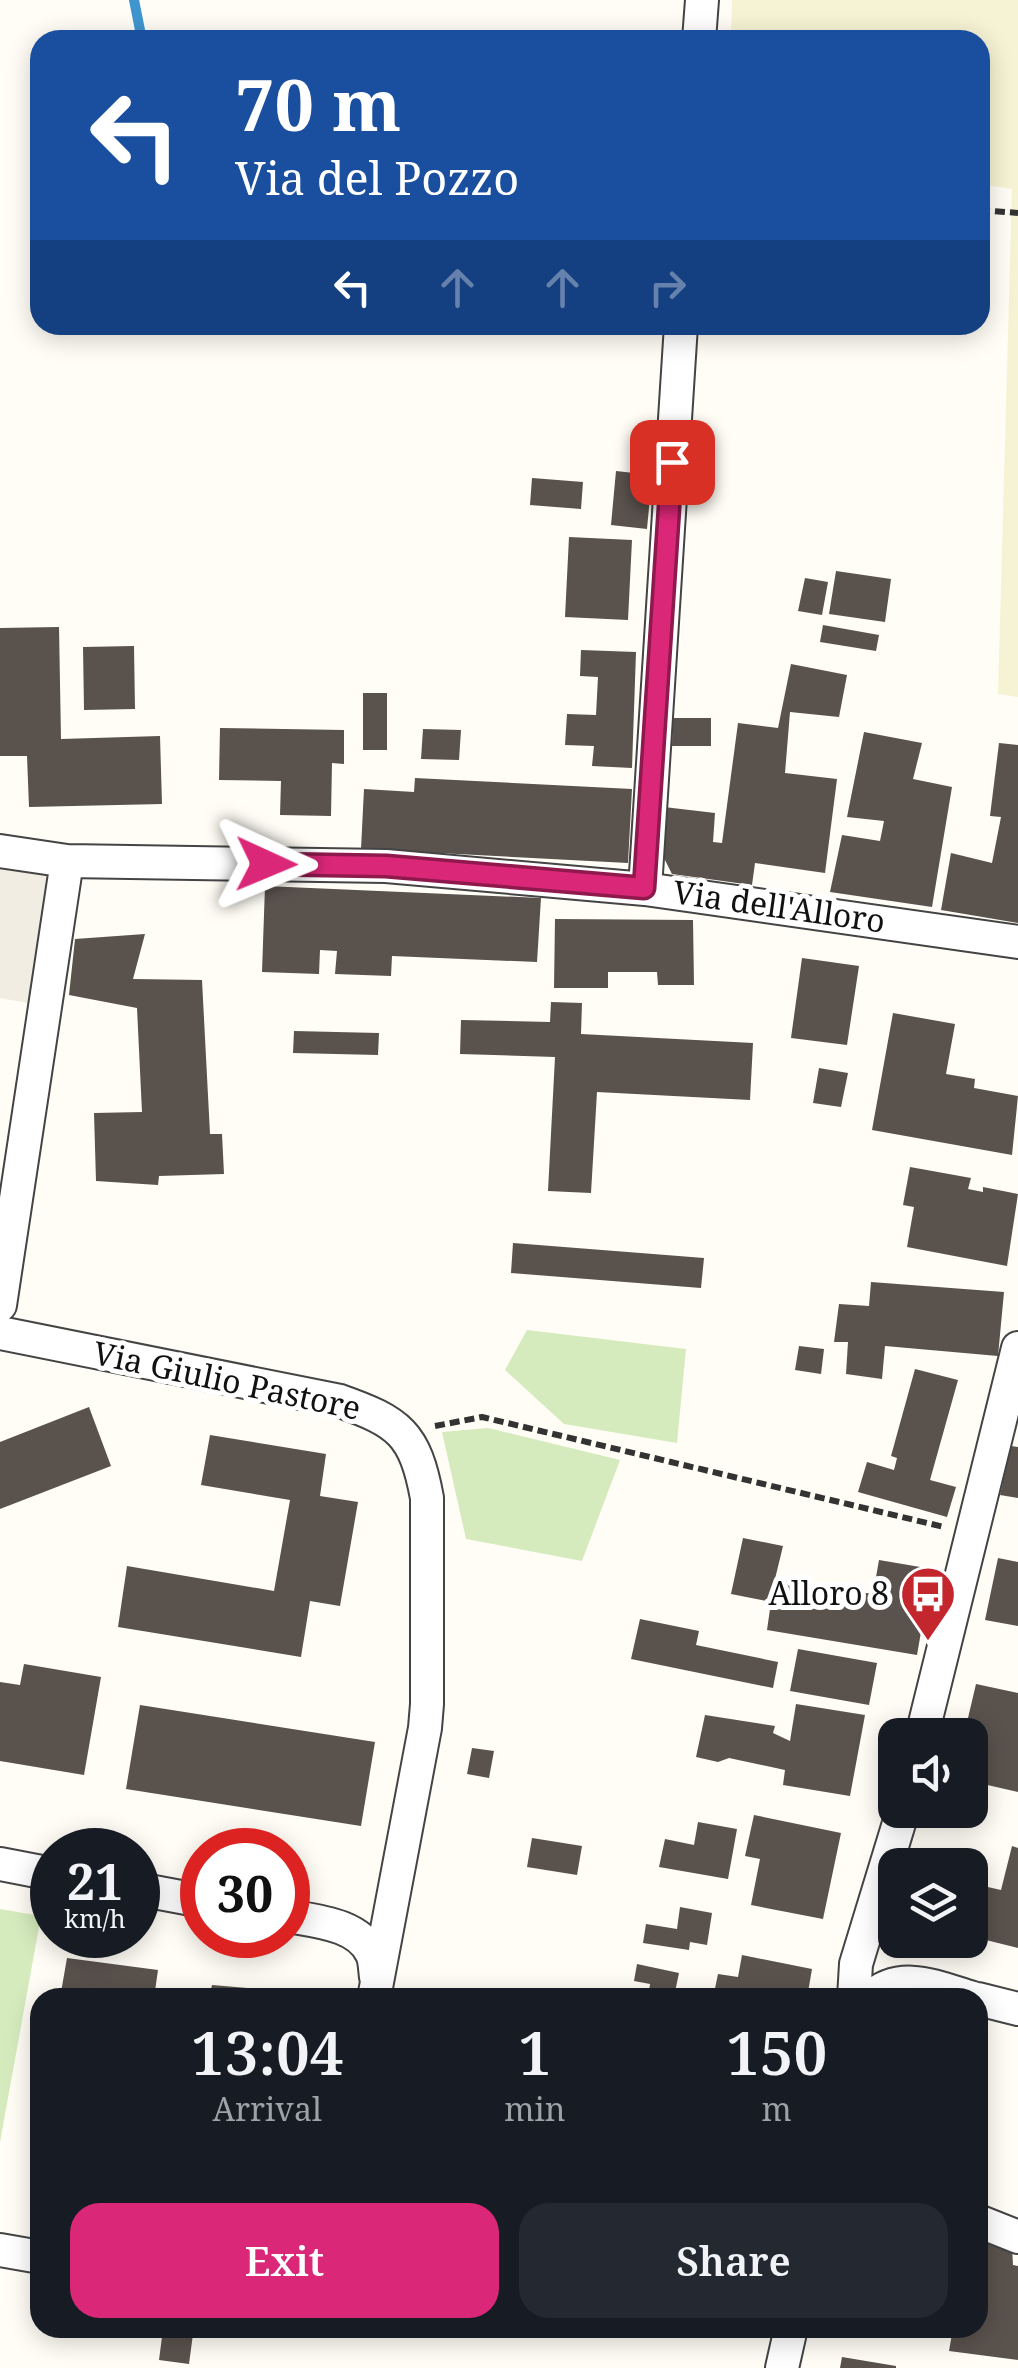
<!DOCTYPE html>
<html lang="en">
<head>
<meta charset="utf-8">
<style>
	:root { --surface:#171b24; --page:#242831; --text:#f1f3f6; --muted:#9ea1a6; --accent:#db2777 }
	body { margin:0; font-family:"Noto Serif",serif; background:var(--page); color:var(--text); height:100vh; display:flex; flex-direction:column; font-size:38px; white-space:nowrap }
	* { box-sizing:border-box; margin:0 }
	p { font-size:32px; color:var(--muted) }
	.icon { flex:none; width:55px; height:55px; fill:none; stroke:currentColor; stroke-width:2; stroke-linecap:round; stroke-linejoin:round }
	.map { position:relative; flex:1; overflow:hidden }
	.drawer { position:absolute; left:30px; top:1988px; width:958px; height:350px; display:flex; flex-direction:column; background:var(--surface); border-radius:30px; box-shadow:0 5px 25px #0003 }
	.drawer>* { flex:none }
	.banner { position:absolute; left:30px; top:30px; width:960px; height:305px; border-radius:30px; box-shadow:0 5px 25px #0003; background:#1a4fa0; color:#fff; overflow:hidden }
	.controls { position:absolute; left:878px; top:1718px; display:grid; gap:20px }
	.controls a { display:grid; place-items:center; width:110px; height:110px; border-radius:20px; background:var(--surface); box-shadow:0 5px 25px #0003; font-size:50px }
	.speed { position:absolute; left:30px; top:1828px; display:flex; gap:20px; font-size:50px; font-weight:700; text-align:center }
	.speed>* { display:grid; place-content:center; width:130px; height:130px; border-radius:50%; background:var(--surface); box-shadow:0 5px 25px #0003; line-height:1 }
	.speed small { font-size:25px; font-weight:400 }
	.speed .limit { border:15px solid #d22; background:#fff; color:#111 }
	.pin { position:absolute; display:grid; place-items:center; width:85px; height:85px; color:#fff; margin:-42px; border-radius:20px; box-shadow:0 5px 15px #0006 }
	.me { position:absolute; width:110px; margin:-55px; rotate:91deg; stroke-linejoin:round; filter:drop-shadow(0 0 8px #0008) }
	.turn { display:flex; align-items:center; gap:35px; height:210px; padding:0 40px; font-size:45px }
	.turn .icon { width:130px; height:130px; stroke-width:2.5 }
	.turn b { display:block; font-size:70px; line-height:85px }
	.lanes { display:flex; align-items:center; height:95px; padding:0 40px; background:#0003; justify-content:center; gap:50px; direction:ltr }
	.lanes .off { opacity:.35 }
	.eta { display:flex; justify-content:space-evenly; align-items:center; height:170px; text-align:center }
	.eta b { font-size:60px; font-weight:600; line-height:70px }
	.primary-button { display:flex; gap:20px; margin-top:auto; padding:20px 40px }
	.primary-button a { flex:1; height:115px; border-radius:30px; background:var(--accent); color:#fff; font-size:40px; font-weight:600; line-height:115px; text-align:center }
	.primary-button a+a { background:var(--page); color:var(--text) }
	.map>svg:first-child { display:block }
	.farmland { fill:#f6f3d4 }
	.green { fill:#d5ebbd }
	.plaza { fill:#f1ede2 }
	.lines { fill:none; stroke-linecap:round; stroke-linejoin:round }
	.stream { stroke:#3f96cf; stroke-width:10 }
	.building { fill:#5a524d }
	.minor-casing { stroke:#444; stroke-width:36 }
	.path { stroke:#333; stroke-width:6; stroke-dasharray:10 5; stroke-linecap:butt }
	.minor { stroke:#fff; stroke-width:32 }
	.route-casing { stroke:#8e194d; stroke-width:25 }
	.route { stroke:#db2777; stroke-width:18 }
	.labels { text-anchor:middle; stroke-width:10; stroke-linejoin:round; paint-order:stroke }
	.street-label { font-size:32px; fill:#111; stroke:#fff }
	.poi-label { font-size:32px; fill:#111; stroke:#fff; text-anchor:end }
</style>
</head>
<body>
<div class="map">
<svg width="1018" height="2368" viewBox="0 0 1018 2368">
	<rect width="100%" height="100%" fill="#fffdf5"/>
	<!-- farmland -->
	<path class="farmland" d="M732,0H1018V697L998,694L1012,189L980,184V40H731Z"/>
	<!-- green -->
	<path class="green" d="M527,1330L686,1349L677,1443L564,1424L505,1370Z
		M488,1428L620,1460L582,1561L466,1539L442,1432Z
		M0,1909L41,1916L0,2142Z"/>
	<!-- plaza -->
	<path class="plaza" d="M0,851L67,861L44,1006L0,998Z"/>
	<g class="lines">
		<!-- stream -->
		<path class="stream" d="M134,0L142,40"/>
	</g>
	<!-- building -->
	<path class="building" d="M616,471L652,475L647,529L611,525Z
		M532,478L583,482L581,509L530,505Z
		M569,537L632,540L628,620L565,617Z
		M836,571L891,579L885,622L829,614Z
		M805,578L828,582L822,615L798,611Z
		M823,625L879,635L876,651L820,642Z
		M59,627L61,739L160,736L162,804L29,807L27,756H0V628Z
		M134,646L135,709L84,710L83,647Z
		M581,650L636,652L632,768L592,766L594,746L565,745L567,714L596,715L598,677L580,676Z
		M791,664L847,675L839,717L790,712L785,773L837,779L825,873L755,863L752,885L672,874L665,860L664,807L715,813L713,842L722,843L738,723L778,728Z
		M363,693H387V750H363Z
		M673,718H711V746H672Z
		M220,728L344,730V764L332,763L331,816L280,815L281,781L219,780Z
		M423,729L461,730L459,760L421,759Z
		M864,732L922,743L913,779L952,787L932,907L830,892L842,835L880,841L884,821L847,817Z
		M999,743L1018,745V923L941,910L951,853L992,863L1001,817L990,816Z
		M415,778L632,789L628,863L361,849L364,789L414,792Z
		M265,886L541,898L537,962L392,956L391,976L335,974L337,951L320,950L319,974L262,972Z
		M555,919L693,920L694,985H658L657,972H608V988H554Z
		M145,934L133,979L202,980L210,1134H222L224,1174L159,1176L158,1185L96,1181L94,1113L142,1112L137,1008L69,995L75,939Z
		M802,958L859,966L847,1045L791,1038Z
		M551,1002L582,1003L581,1034L753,1043L750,1100L597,1092L591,1193L548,1191L555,1057L460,1054L461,1020L550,1022Z
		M893,1013L955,1024L946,1074L975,1079L974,1088L1018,1096L1012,1155L872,1130Z
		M294,1031L379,1033L378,1055L293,1053Z
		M819,1068L848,1073L841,1107L813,1103Z
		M910,1167L971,1178L968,1189L983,1192V1187L1018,1194L1007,1266L907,1247L914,1207L903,1205Z
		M513,1243L704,1258L701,1288L511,1273Z
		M871,1282L1004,1292L998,1356L885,1346L882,1379L846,1374L848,1342H834L839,1304L869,1306Z
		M799,1346L824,1349L821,1374L795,1370Z
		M915,1369L958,1380L930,1480L956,1487L947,1517L858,1492L867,1462L894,1470L897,1458L891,1456Z
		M89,1407L111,1466L0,1509V1442Z
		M210,1435L326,1454L320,1496L358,1502L340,1606L310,1601L301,1657L118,1627L127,1566L274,1591L290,1500L201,1485Z
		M1011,1446L1018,1447V1498L1000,1495Z
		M743,1538L783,1546L775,1579L873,1594L879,1560L932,1569L917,1655L767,1630L771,1602L731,1594Z
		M998,1558L1018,1562V1626L985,1620Z
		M640,1619L699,1631L696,1645L778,1662L773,1688L631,1659Z
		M798,1649L877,1663L869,1705L790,1691Z
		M24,1664L101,1677L84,1775L0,1761V1682L20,1685Z
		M976,1684L1018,1693V1792L970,1781V1735H964Z
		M796,1704L865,1715L850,1796L783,1785L785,1770L729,1758L718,1762L696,1757L705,1715L775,1726L773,1733L790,1741Z
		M140,1705L375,1742L361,1826L126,1789Z
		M472,1748L494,1751L489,1778L467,1774Z
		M754,1815L841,1833L823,1919L751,1905L760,1859L745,1856Z
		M698,1822L737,1829L728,1879L659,1867L665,1839L694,1845Z
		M532,1838L582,1846L577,1875L527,1867Z
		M1012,1846L1018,1848V1948L970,1936V1883L1001,1890Z
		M680,1907L712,1913L707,1945L690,1942L689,1950L643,1943L646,1924L677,1929Z
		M742,1955L812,1969L807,1998H713L718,1974L738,1977Z
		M67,1958L158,1970L154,1998H60Z
		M637,1964L679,1973L675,1992L697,1998H648L650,1984L634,1981Z
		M212,1985L303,1993L302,1998H209Z
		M38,2131H40V2180L30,2178Z
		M978,2236L1012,2246L1013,2265L1018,2266V2360L949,2351L953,2328H978Z
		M163,2329L193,2334L189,2364L159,2360Z
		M842,2357L896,2366V2368H840Z"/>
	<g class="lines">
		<!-- minor casing -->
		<g class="minor-casing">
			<path id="minor" d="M699,40L702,0
				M0,851L67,861L386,866L645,889L1018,942
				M645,889L681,325
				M0,1305L67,861
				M0,1333L340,1401C399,1422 415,1433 427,1498V1704L425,1728L374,1998
				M922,1735L1018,1348
				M0,1864L52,1874
				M138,1889L202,1901
				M288,1916C315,1921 359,1924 372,1954C375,1960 375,1970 376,1977
				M854,1998L856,1964L903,1810
				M870,1998C901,1969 938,1988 973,1998
				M978,1999L1018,2009
				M978,2221L1018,2237
				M0,2250L40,2257
				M782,2368L791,2328"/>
		</g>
		<!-- path -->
		<path class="path" d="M980,210L1018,213
			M435,1426L482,1417L944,1527"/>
		<!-- minor -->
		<use href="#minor" class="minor"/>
	</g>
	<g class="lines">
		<!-- route casing -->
		<g class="route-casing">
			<path id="route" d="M266,864L386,866L644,888L672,462"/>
		</g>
		<!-- route -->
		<use href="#route" class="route"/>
	</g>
	<!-- icons -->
	<defs>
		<g id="bus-pin" transform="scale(2.875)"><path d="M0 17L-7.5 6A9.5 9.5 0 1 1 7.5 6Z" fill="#c4262e" stroke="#fff"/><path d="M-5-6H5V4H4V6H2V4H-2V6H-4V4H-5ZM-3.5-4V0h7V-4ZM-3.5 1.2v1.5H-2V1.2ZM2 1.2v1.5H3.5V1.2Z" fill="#fff"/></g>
	</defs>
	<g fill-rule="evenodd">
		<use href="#bus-pin" x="928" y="1594"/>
	</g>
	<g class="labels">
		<!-- street labels -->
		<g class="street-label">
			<text transform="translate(779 907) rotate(8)" y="11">Via dell'Alloro</text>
			<text transform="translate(227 1381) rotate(12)" y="11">Via Giulio Pastore</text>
		</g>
		<!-- poi labels -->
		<g class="poi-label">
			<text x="889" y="1605">Alloro 8</text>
		</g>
	</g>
</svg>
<div class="controls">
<a><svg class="icon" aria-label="sound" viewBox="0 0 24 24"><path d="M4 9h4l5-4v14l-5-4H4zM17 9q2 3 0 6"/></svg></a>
<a><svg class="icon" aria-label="layers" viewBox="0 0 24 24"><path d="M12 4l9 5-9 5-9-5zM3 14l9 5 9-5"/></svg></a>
</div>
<div class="speed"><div>21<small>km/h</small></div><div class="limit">30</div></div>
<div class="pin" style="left:672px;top:462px;background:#d93025"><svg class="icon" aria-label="arrive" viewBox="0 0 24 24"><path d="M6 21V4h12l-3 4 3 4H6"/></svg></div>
<svg class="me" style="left:266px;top:864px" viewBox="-20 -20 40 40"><path d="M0-17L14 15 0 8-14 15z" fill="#db2777" stroke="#fff" stroke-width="4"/></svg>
<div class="banner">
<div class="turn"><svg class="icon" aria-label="left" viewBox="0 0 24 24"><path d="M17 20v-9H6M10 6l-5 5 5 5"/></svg><div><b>70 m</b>Via del Pozzo</div></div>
<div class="lanes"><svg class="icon" aria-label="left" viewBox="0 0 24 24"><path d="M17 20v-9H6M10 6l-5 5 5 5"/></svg><svg class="icon off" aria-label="ahead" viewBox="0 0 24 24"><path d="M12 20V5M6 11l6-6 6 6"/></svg><svg class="icon off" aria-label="ahead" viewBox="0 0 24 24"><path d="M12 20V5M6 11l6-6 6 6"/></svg><svg class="icon off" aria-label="right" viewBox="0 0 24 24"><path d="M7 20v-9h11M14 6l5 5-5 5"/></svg></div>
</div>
<section class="drawer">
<div class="eta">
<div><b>13:04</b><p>Arrival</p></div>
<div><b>1</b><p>min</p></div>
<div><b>150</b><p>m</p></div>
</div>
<div class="primary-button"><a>Exit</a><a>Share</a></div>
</section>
</div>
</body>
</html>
